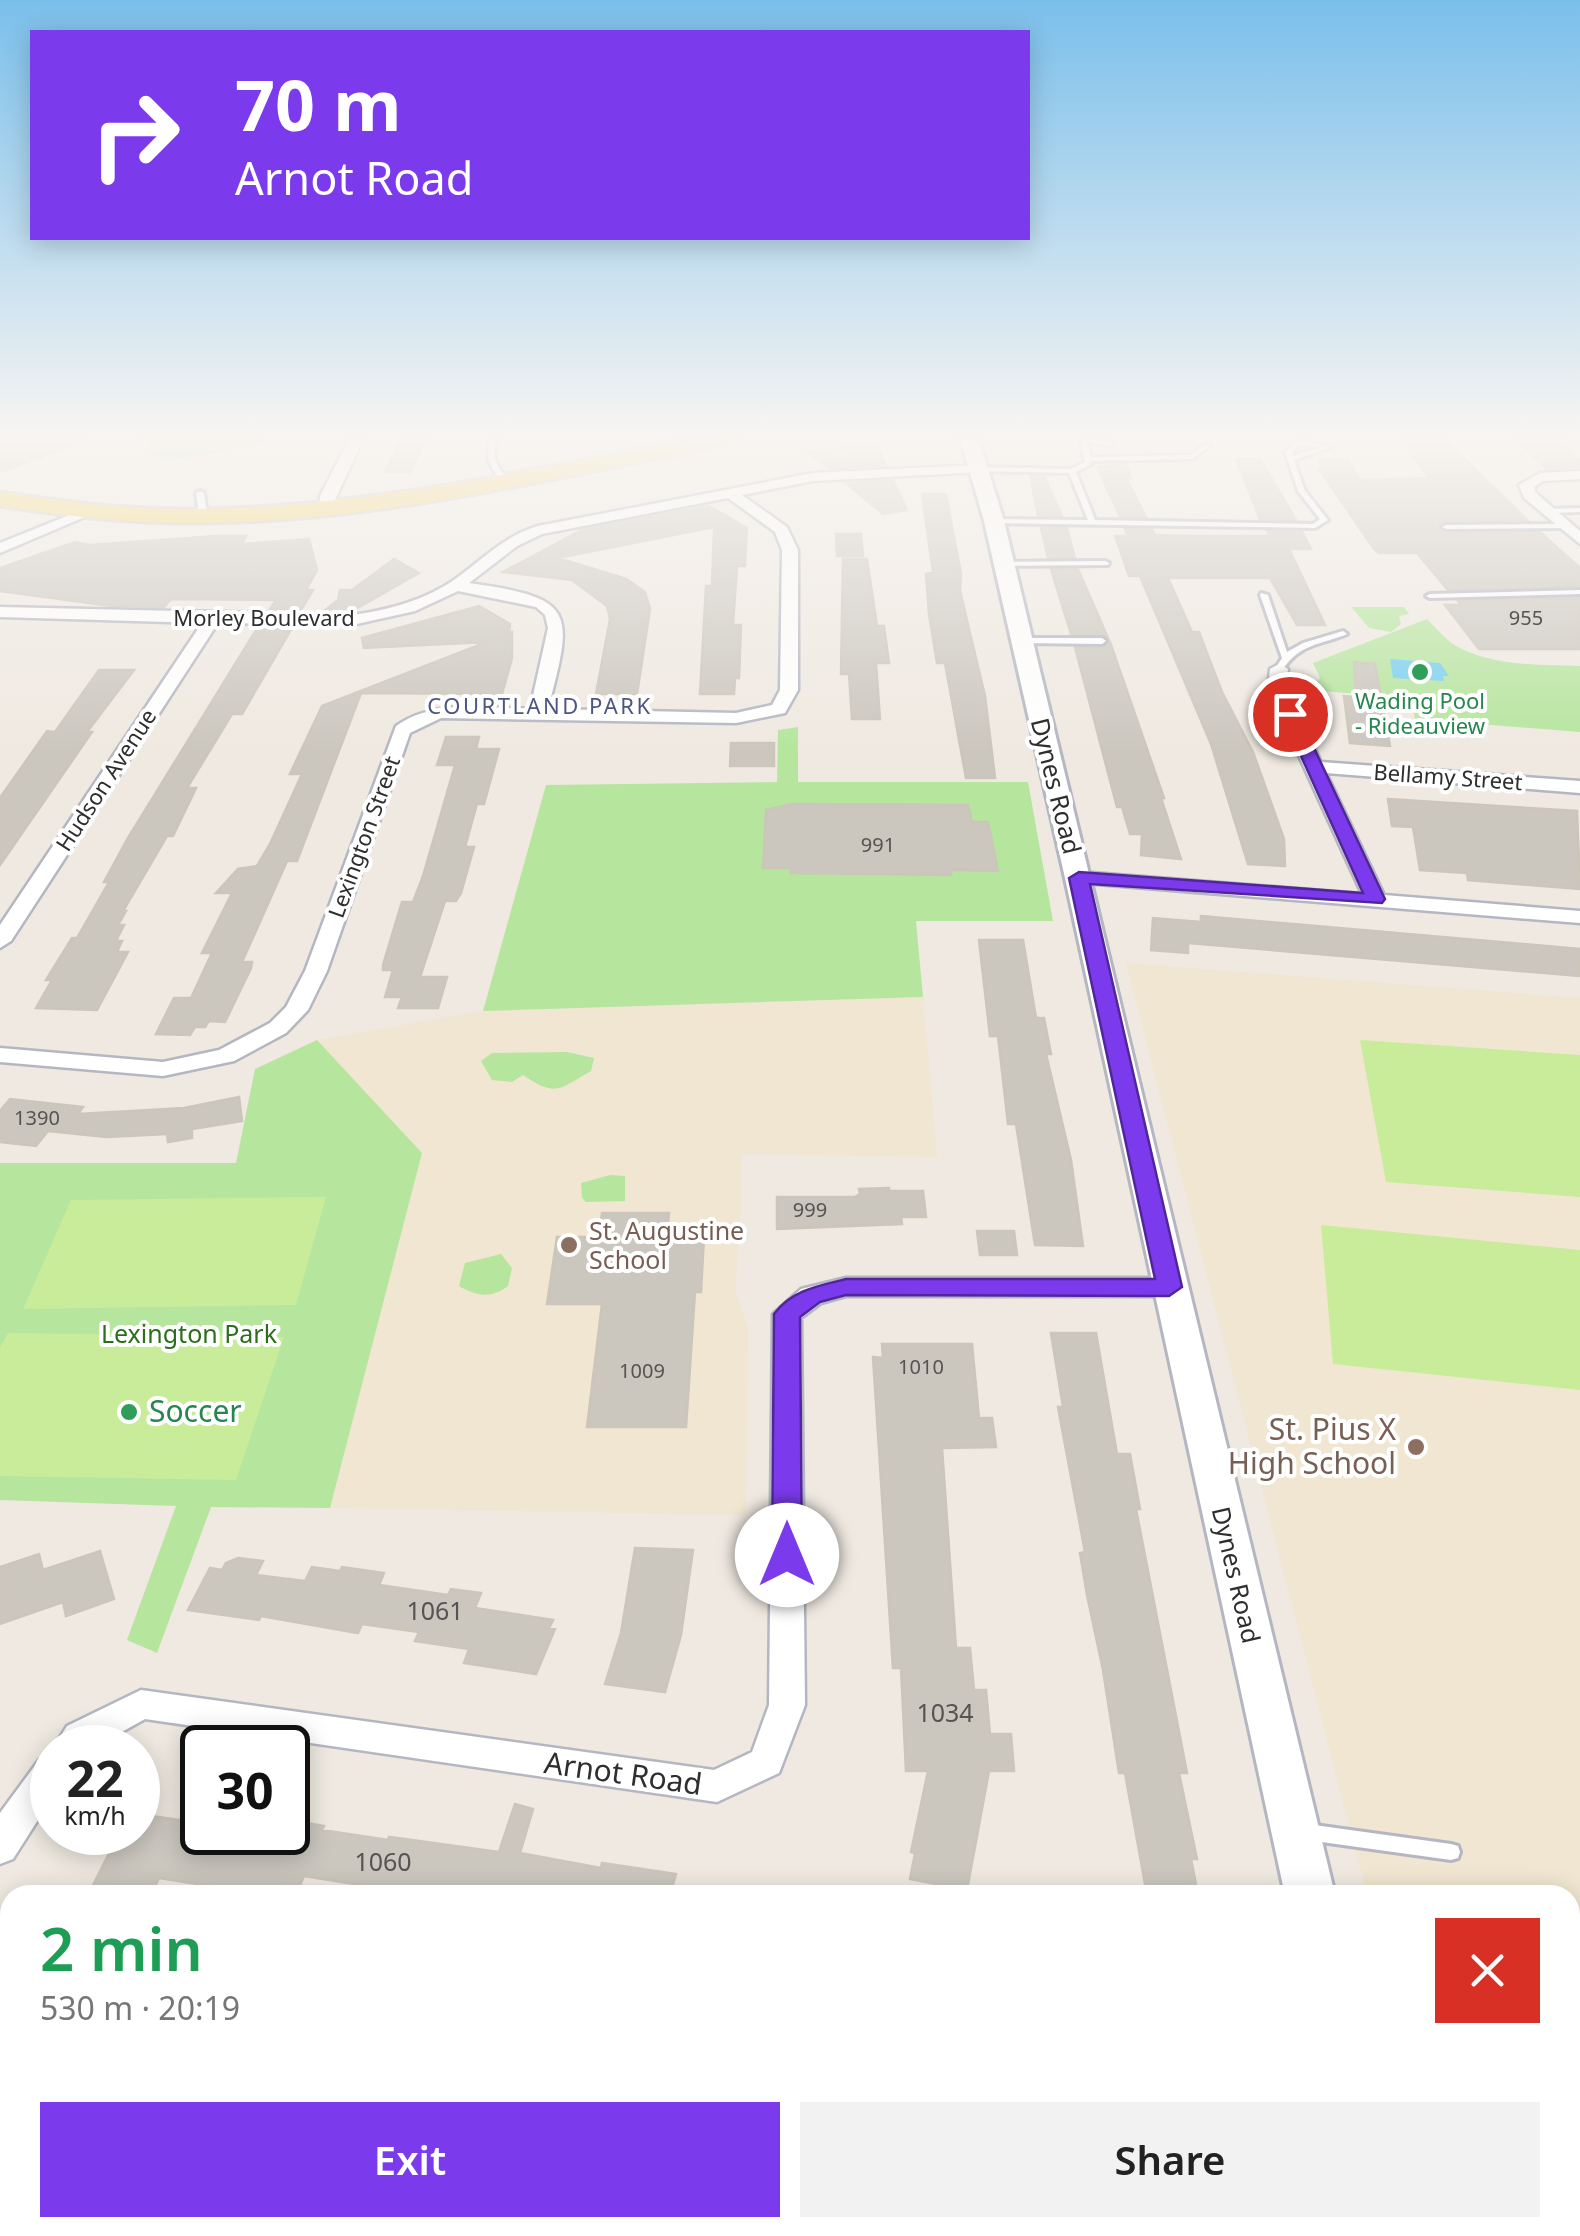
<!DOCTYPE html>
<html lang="en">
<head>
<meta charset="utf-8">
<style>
	:root { --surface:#fff; --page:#f2f2f2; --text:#222; --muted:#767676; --accent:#7c3aed }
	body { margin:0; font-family:"Noto Sans",sans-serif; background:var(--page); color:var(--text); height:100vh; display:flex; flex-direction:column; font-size:38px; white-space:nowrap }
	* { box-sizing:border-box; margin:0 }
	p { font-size:32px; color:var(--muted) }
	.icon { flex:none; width:55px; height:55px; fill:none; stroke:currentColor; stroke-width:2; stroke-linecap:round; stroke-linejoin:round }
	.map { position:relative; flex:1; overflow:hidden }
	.side { position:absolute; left:0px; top:1885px; width:1580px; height:352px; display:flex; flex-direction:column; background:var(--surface); border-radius:30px 30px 0 0; box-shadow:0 5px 25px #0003 }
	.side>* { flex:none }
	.guide { position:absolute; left:30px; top:30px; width:1000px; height:210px; border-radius:0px; box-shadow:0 5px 25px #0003; background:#7c3aed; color:#fff; overflow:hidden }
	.speed { position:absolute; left:30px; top:1725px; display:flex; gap:20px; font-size:50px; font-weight:700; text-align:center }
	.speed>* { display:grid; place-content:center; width:130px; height:130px; border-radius:50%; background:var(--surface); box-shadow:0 5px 25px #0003; line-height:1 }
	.speed small { font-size:25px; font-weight:400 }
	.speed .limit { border:5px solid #111; border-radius:15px; background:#fff; color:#111 }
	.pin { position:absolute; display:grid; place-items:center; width:85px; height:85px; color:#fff; margin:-42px; border:5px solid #fff; border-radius:50%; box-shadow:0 2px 10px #0007 }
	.me { position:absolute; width:110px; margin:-55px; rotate:0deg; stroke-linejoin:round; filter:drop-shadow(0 0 8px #0008) }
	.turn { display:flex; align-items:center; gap:35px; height:210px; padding:0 40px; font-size:45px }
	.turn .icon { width:130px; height:130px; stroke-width:2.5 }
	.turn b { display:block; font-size:70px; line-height:85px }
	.round { display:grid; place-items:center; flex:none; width:105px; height:105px; border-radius:0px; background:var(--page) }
	.head { display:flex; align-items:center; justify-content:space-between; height:170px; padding:0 40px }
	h1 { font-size:60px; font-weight:600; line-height:75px; color:#1e9e55 }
	.action { display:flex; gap:20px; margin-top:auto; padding:20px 40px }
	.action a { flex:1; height:115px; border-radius:0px; background:var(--accent); color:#fff; font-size:40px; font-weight:600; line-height:115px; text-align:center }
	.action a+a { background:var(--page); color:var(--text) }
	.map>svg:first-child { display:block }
	.education { fill:#f0e6d1 }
	.green { fill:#b6e59e }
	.pitch { fill:#c9ec9a }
	.water { fill:#75cff0 }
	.building { fill:#cbc7bf; stroke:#cbc5ba; stroke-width:2.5 }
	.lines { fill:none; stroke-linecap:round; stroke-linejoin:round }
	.service-casing { stroke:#b4b7c1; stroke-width:6 }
	.minor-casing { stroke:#b4b7c1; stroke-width:5 }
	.tertiary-casing { stroke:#b4b7c1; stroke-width:6 }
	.primary-casing { stroke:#c9c9c9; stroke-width:5 }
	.service { fill:#fff; fill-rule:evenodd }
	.minor { fill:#fff; fill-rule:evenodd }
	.tertiary { fill:#fff; fill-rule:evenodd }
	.primary { fill:#f2d163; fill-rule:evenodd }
	.route { fill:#7c3aed; stroke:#51269a; stroke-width:2.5 }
	.leisure-dot { fill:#2e9e5b; stroke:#fff; stroke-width:4 }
	.education-dot { fill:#8d6e63; stroke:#fff; stroke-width:4 }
	.labels { text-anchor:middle; stroke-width:8; stroke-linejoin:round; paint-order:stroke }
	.number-label { font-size:20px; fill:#555452 }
	.far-street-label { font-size:22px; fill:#2e2e2e; stroke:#fff }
	.far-leisure-label { font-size:22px; fill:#27864d; stroke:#fff }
	.far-neighbourhood-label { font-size:22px; letter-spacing:2.5px; fill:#4d5680; stroke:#fff }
	.street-label { font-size:25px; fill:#2e2e2e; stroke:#fff }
	.education-label { font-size:25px; fill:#785e54; stroke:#fff; text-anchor:start }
	.park-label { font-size:25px; fill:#2c6e1b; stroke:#fff }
	.near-number-label { font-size:25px; fill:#555452 }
	.near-leisure-label { font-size:30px; fill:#27864d; stroke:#fff; text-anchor:start }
	.near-education-label { font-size:30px; fill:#785e54; stroke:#fff; text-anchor:end }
	.near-street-label { font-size:30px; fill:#2e2e2e; stroke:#fff }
</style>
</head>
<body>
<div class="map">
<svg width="1580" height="2236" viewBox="0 0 1580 2236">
	<rect width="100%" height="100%" fill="#efe9e1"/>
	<!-- education -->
	<path class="education" d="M1126,963L1580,998V2236H1456L1454,2228H1570V1895H1367Z
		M923,997L937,1157L742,1154V1199L735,1290L748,1327L746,1515L330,1508L422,1153L317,1040L483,1011Z"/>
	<!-- green -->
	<path class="green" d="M133,438H264L265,443L203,456L168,459L144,454L149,441Z
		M1351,607H1404L1409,614L1399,616L1401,624L1391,632L1369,628Z
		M1427,619C1436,628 1445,639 1456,646C1492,666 1540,665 1580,666V732L1415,719L1412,698L1308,690L1320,678L1313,663Z
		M798,727V782H1028L1053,921H916L923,997L483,1011L546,785L777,782L778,730Z
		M317,1040L422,1153L330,1508L211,1507L157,1653L127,1640L176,1506L0,1500V1163H236L255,1069Z
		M567,1052L594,1058L591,1071C558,1090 556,1097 523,1075L512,1082L492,1080L481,1061L492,1053Z
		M610,1175L625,1176V1201L586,1202L582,1198L581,1183Z
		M501,1254L512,1268L508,1286C491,1299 476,1296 459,1286L465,1263Z"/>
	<!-- pitch -->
	<path class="pitch" d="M1360,1040L1580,1055V1197L1386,1182Z
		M326,1197L296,1305L23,1309L71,1200Z
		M1321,1225L1580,1250V1390L1333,1364Z
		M8,1333L284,1337L236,1480L0,1476V1348Z"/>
	<!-- water -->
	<path class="water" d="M1390,659L1440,663L1449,676H1443L1444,681L1393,678Z"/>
	<!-- building -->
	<path class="building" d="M0,438H85L86,441L0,472Z
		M402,438H426L411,472H385Z
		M1404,438H1444L1528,521H1446L1438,526L1440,530L1540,532L1580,568V586L1448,590L1417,553H1379L1374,549L1319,469H1323L1319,460H1347L1360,480L1429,478L1402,443H1408Z
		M1514,438H1558L1580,461V467L1547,469Z
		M877,446L886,466L828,468L806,451Z
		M1236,459H1260L1296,520L1260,519Z
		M1126,464L1131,478H1126L1146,517H1120L1097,467Z
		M1030,476H1044L1062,516H1038Z
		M893,480L907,510L883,514L846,483Z
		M922,494H946L961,574L960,591L985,696L995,778H966L945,663H937L929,614L926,574L933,572Z
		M709,506L747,528L745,566H737L733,625H741L739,678H735L734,694H700L706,586H712L714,527L558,558L626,579L645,592L650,609L637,694H596L610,619L607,606L572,580L503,572L582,530Z
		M1041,528H1067L1075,558H1048Z
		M1125,529H1152L1155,535L1197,536H1270L1267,531L1302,532L1311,549H1289L1325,625H1297L1270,578H1168L1192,632H1199L1222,692L1253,752L1284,839L1285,866L1248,864L1211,744L1140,576H1129L1115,536H1127Z
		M836,534H861L863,556H837Z
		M216,536H246L242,544L309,539L317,570L306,590H313L301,610L270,609L276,600L171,599L164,607L111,606L0,591V568L75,542L89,545Z
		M394,559L419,573L352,611H324L338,600L340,590H352Z
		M843,559H867L877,626H884L889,663H876L880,719H852L849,674H841Z
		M1051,569H1078L1108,638L1102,634H1071Z
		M1580,598V649H1479L1445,605H1461L1458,601Z
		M479,606L510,624L509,633L512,632V658L502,694L361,693L297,861H287L242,962H252L251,968L225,1022L209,1021L205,1027H195L190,1035L156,1034L174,998H191L212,953H202L232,893H216L238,869L257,866L270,844L302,774H290L322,706L487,642L364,648L362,638Z
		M258,627L292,628L242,714H232L187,788H196L173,836H167L123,911H126L118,925H124L116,941H122L117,952H128L97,1010L36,1008L52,980H46L72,938H77L109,882H104L128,838Z
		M1110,642L1164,798H1161L1181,859L1141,855L1142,834H1130L1122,807H1117L1075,647L1102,648Z
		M1354,662L1375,664L1390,746L1350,743L1344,696L1356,697Z
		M99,670H134L87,732H92L0,865V798L47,731L55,732Z
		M446,737H479L476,749H499L484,804H477L465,847H474L461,893L456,901H445L420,977H447L438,1008H398L402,997H385L393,970H383V965L402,902H413L423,876L455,765H437Z
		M731,743H774V766H730Z
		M1388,799L1577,811L1580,889L1468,880L1467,873L1420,870L1413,827L1392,826Z
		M792,804L968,805L972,822H988L998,871L951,870V875L791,873V868H763L766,810Z
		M1201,916L1580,949V976L1188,943V953L1151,950L1153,918L1201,922Z
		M979,940H1023L1036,1018H1044L1051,1054H1046L1071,1160L1083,1246L1035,1245L1016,1124H1008L998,1036H990Z
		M239,1097L242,1121L192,1129V1138L168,1142L167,1134L106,1137L48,1131L36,1146L0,1142V1111L10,1099L83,1107L78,1114L184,1108Z
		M889,1188V1191H923L926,1217H901L902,1224L777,1229V1197H855L860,1194L859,1189Z
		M602,1213H669L667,1235L704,1236L701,1292H695L686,1427H587L602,1304H547L557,1237H599Z
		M977,1231H1014L1017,1255H980Z
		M1051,1333H1096L1117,1454H1130L1140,1509H1136L1187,1773H1179L1197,1859H1191L1198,1895H1147L1125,1773H1119L1103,1670L1087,1595L1080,1553L1085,1552L1058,1407H1063Z
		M882,1344H972L979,1418H992L996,1447L942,1448L956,1648H970L974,1690H986L990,1734H1011L1014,1771H989L967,1890L910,1879L915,1853L911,1852L928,1771H906L901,1668H893L873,1357L883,1358Z
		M635,1548L693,1550L681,1635L665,1692L605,1684L621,1633Z
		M100,1551L114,1599L66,1616L63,1602L0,1624V1567L39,1554L43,1570Z
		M238,1558L263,1561L256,1575L305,1581L312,1567L340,1571L342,1567L384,1573L379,1585L448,1595L451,1589L481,1593L475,1608L553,1620L549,1628L555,1629L536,1674L464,1663L469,1649L415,1641L419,1632L362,1624L358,1633L261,1616L259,1620L188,1610L210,1568L222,1570L226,1563Z
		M515,1804L533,1809L520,1853L601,1868L602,1863L676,1874L670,1895H423L304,1876L296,1895H267L159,1878L151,1895H88L120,1832H138V1814L186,1821L181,1832H288V1820L324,1826L322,1830L388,1840L389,1837L499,1852Z"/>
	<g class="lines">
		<!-- service casing -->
		<g class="service-casing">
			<path id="service" d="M491,438H497C491,456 496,466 508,480L506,481H502C490,468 484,456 491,438Z
				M1084,438H1096L1113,444L1110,446L1089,441L1087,444L1091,457L1190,455L1206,444L1211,445L1192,459L1092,461L1091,464L1076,472L1095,520L1313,524L1320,519L1298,491L1285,452L1299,440L1332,447L1294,460L1305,491L1328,520L1315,528L991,523V519H994L1088,520L1069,473L977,471L974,469L977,467L1071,469L1085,462L1081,444ZM1300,444L1320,448L1293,456L1292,452Z
				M200,491L204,493L207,516L203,518L199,516L196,493Z
				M1580,508V512L1550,513L1546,511L1550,509Z
				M1566,524L1570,526L1569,528L1446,529L1442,527L1446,525Z
				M1105,561L1109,563L1108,565L1002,566L998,564L1002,562Z
				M1580,590V594L1430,598L1426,596L1430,594Z
				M1261,593L1268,595L1287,652L1303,643L1343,631L1347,634C1321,645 1299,643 1282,671H1276L1275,669L1282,658L1260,595Z
				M1020,638H1102L1106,641L1102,644L1017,643V639Z
				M1307,1824L1451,1844L1458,1846L1460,1852L1458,1858L1451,1860L1307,1840L1300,1838L1298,1832L1300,1826Z"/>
		</g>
		<!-- minor casing -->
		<g class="minor-casing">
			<path id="minor" d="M350,438H364L331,508L319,511L320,496Z
				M977,465L984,469L982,472L813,481L742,495L787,527L798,550V690L785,713L736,723L441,718L410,733L327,971L308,1010L286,1033L234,1061L163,1076L0,1062V1048L163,1062L219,1050L270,1023L286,1007L305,971L396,726C434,699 485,708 530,709L548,628L545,615L536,607L458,591L415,611L352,625L218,623L11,941L0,948V925L202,623L0,617V607L352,615C388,610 423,601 454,580C482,560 504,536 538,526L813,473ZM728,498L775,532L782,550L780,690L772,705L736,713L548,709C574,610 576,598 469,583L517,546L542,534Z
				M1580,471V479L1543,481L1534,487L1536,493L1580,531V544L1524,498L1519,485L1540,473Z
				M82,510L94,513L0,553V543Z
				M1279,664L1288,669L1286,688L1321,762L1580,781V793L1326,773L1384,895L1580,911V923L1072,882L1069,878L1072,874L1079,872L1362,894L1268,688L1270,669Z
				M846,1278H1169L1179,1281L1183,1287L1179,1293L1169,1296H846L821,1303L801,1318L805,1705L779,1773L717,1802L145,1719L93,1748H53L67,1726L141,1690L714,1770L752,1752L769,1705L773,1314L801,1289Z
				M52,1756V1798L13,1859L0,1864V1813L39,1760Z"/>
		</g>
		<!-- tertiary casing -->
		<g class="tertiary-casing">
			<path id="tertiary" d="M960,438H978L1004,521L1335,1895H1285L1065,878L984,521Z
				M1356,2228H1413L1416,2236H1358Z"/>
		</g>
		<!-- primary casing -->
		<g class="primary-casing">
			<path id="primary" d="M694,438H740L730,444C550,479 366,525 181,523C120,523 60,515 0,506V492C61,501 120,509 182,509C354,510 526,470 694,438Z"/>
		</g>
		<!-- service -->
		<use href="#service" class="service"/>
		<!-- minor -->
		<use href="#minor" class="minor"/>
		<!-- tertiary -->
		<use href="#tertiary" class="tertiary"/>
		<!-- primary -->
		<use href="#primary" class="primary"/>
	</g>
	<!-- sky -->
	<linearGradient id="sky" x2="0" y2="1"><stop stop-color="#7abfeb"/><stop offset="0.58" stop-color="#f8f5f2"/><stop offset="1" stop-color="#f8f5f2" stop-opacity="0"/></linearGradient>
	<rect width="1580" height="751" fill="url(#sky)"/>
	<!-- route -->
	<path class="route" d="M1290,709L1298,714L1385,899L1382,903L1090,884L1182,1287L1169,1296L846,1295L820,1302L800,1317L802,1555L797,1563L787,1567L776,1563L772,1555L774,1314C792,1290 818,1286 846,1279H1155L1069,878L1079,872L1363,893L1282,714Z"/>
	<!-- markers -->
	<g class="leisure-dot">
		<circle cx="1420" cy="672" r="10"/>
		<circle cx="129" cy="1412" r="10"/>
	</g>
	<g class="education-dot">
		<circle cx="569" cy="1245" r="10"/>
		<circle cx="1416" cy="1447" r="10"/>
	</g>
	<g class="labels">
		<!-- number labels -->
		<g class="number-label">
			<text x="1526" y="625">955</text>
			<text x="878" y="852">991</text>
			<text x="37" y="1125">1390</text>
			<text x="810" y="1217">999</text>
			<text x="921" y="1374">1010</text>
			<text x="642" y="1378">1009</text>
		</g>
		<!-- far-street labels -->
		<g class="far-street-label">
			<text x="264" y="626">Morley Boulevard</text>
			<text transform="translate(1448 777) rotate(4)" y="8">Bellamy Street</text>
			<text transform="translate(106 780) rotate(-57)" y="8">Hudson Avenue</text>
			<text transform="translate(364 837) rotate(-70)" y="8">Lexington Street</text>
		</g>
		<!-- far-leisure labels -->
		<g class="far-leisure-label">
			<text x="1420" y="709">Wading Pool<tspan x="1420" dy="25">- Rideauview</tspan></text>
		</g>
		<!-- far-neighbourhood labels -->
		<g class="far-neighbourhood-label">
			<text x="540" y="714">COURTLAND PARK</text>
		</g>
		<!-- street labels -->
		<g class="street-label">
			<text transform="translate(1056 786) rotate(76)" y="9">Dynes Road</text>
			<text transform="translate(1236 1575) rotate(77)" y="9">Dynes Road</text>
		</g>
		<!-- education labels -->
		<g class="education-label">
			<text x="589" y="1240">St. Augustine<tspan x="589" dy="29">School</tspan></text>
		</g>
		<!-- park labels -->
		<g class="park-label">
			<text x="189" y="1343">Lexington Park</text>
		</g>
		<!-- near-number labels -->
		<g class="near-number-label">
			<text x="435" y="1620">1061</text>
			<text x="945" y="1722">1034</text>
			<text x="383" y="1871">1060</text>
		</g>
		<!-- near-leisure labels -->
		<g class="near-leisure-label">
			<text x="149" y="1422">Soccer</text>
		</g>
		<!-- near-education labels -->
		<g class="near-education-label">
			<text x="1396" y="1440">St. Pius X<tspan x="1396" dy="34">High School</tspan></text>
		</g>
		<!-- near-street labels -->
		<g class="near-street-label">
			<text transform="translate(623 1774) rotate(8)" y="10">Arnot Road</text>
		</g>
	</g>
</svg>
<div class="speed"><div>22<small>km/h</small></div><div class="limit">30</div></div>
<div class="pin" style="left:1290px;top:714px;background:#d93025"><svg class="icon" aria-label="arrive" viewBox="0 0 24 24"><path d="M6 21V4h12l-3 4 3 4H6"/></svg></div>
<svg class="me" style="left:787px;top:1555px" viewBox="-20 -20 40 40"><circle r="19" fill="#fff"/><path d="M0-13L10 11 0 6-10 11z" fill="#7c3aed"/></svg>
<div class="guide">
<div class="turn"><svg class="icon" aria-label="right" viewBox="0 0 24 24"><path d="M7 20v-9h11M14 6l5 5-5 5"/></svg><div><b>70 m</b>Arnot Road</div></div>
</div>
<section class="side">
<div class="head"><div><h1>2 min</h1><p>530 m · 20:19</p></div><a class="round" style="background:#d93025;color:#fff"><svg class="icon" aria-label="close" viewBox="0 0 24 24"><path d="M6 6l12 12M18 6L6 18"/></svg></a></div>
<div class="action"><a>Exit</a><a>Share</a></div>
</section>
</div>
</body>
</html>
